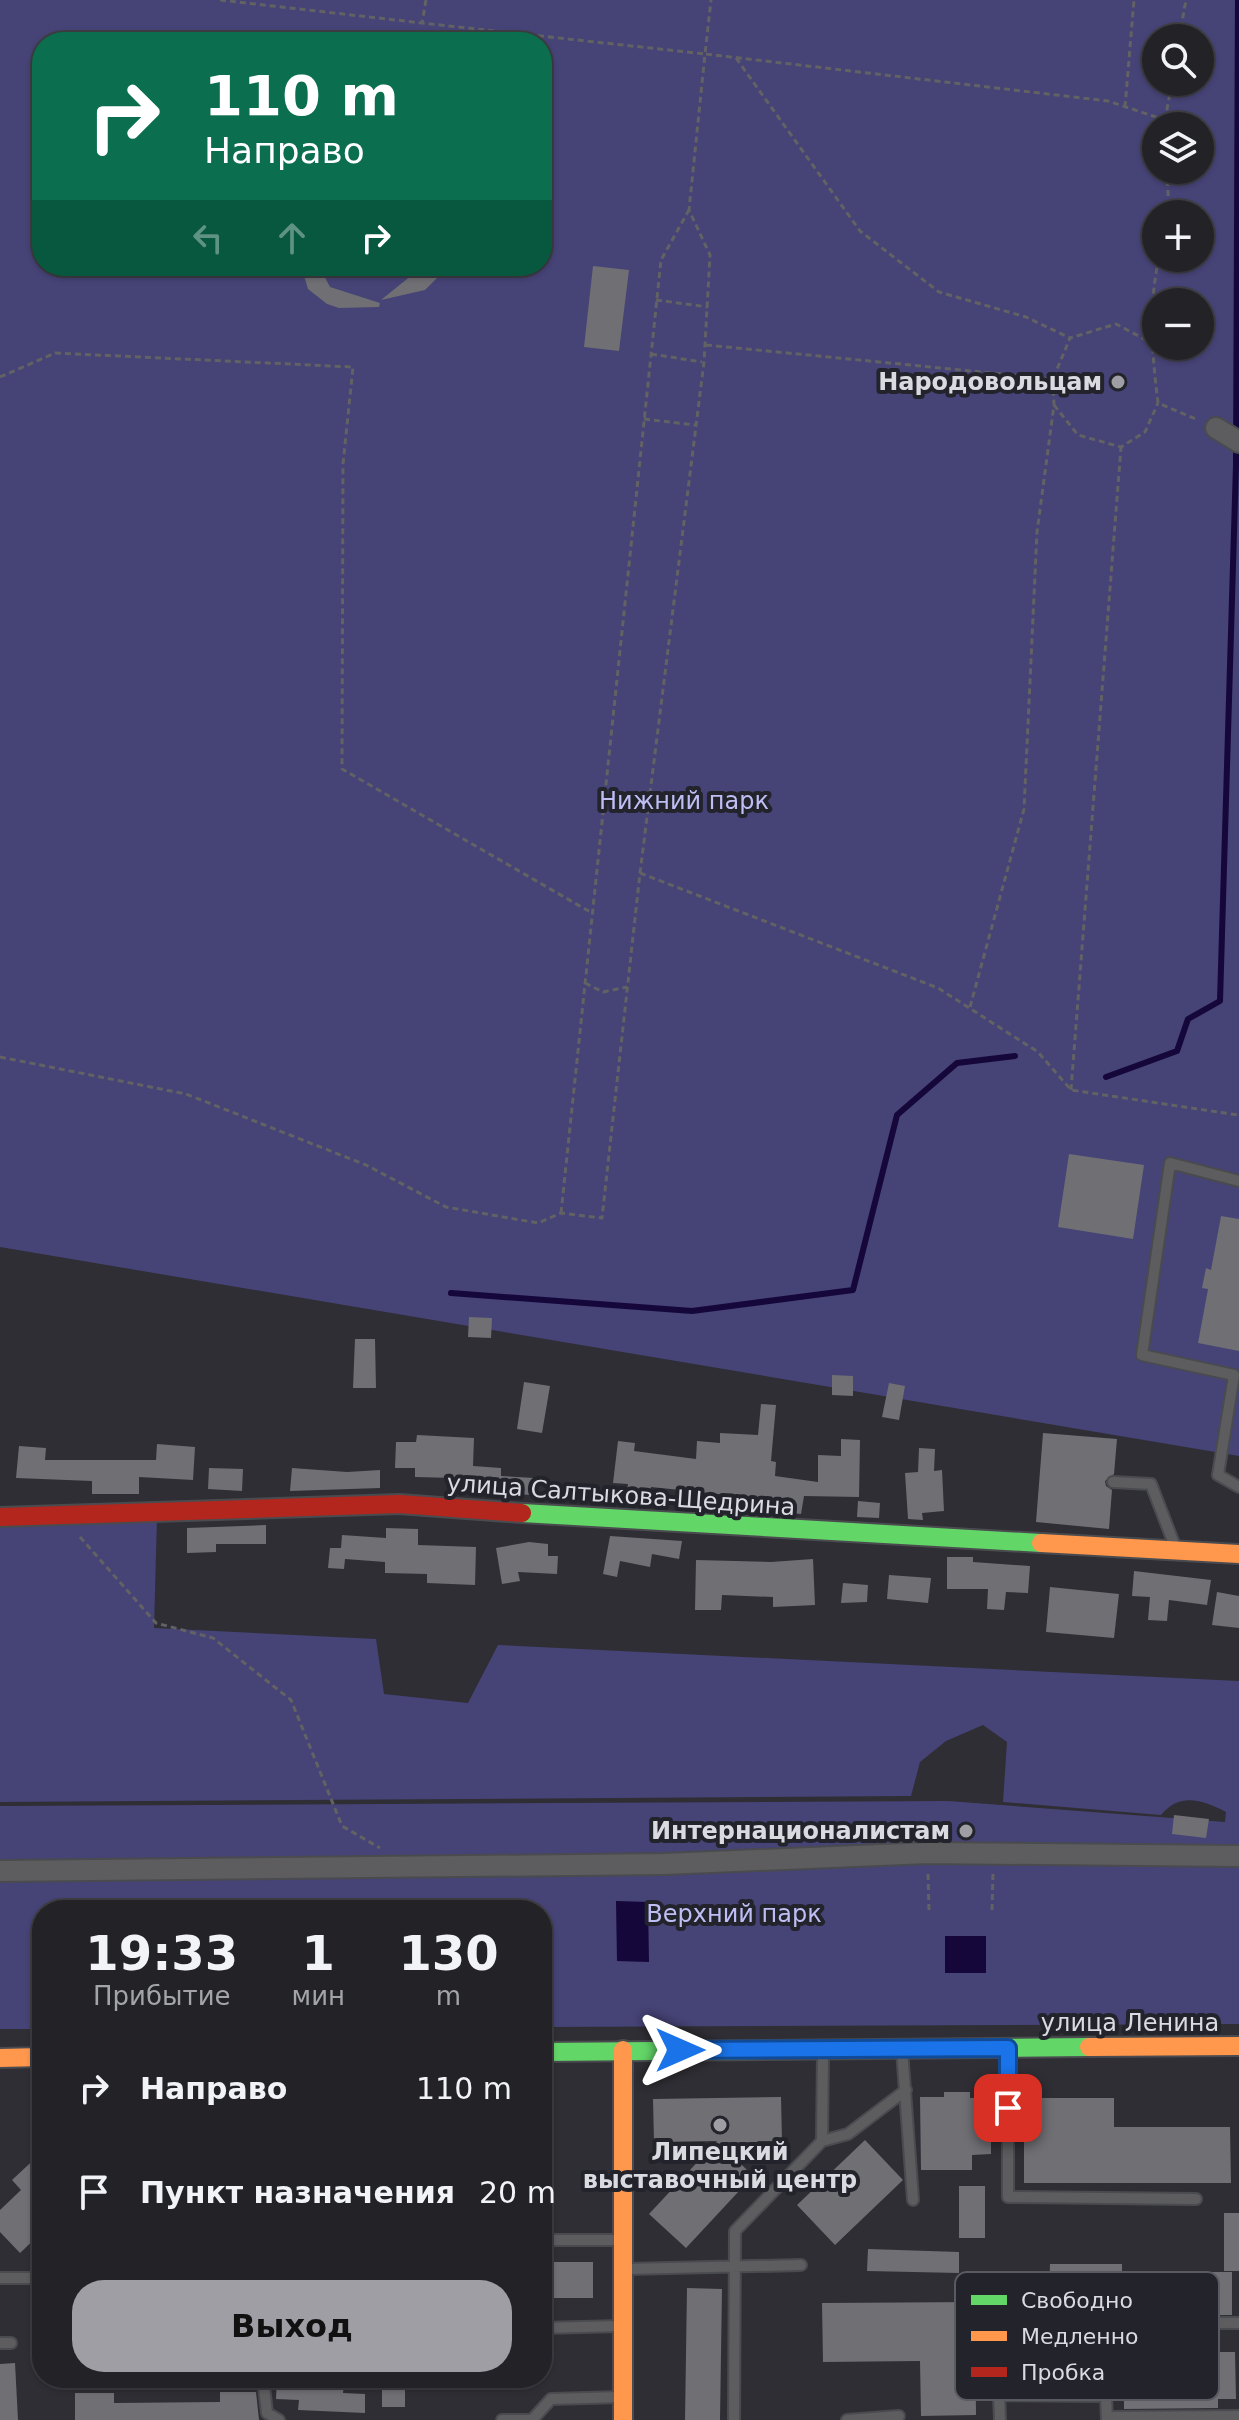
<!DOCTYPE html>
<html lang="ru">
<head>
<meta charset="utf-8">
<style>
	:root { --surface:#222227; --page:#2e2f33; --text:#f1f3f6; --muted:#a2a4a7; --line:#3f3f44; --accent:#9e9ea4 }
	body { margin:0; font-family:"DejaVu Sans",sans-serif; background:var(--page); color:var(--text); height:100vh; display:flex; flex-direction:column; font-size:30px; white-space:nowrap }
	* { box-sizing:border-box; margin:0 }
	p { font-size:26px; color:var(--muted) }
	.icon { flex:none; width:44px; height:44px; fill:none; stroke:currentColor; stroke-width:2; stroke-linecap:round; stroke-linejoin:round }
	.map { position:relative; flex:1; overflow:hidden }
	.drawer { position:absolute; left:32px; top:1900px; width:520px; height:488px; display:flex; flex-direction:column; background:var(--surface); border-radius:32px; box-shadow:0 2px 6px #0004,0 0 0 2px var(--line) }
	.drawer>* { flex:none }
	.guide { position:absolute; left:32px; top:32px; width:520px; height:244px; border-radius:32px; box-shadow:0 2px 6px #0004,0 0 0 2px var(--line); background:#0b6e4f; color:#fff; overflow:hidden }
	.tools { position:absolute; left:1142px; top:24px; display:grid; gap:16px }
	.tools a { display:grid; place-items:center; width:72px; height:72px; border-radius:50%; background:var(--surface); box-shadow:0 2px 6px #0004,0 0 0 2px var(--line); font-size:40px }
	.pin { position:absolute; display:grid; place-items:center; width:68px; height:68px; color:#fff; margin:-34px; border-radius:16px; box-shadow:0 4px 12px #0006 }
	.me { position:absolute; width:88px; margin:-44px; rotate:90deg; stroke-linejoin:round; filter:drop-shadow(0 0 6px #0008) }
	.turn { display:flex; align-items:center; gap:28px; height:168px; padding:0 40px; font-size:36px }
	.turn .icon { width:104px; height:104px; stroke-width:2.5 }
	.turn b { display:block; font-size:56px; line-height:68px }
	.lanes { display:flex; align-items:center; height:76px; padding:0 40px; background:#0003; justify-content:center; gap:40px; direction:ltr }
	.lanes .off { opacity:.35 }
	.eta { display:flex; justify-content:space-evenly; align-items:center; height:136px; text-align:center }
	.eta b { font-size:48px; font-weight:700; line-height:56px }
	.action { display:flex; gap:16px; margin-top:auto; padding:16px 40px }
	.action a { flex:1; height:92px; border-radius:32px; background:var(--accent); color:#111; font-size:32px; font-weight:700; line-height:92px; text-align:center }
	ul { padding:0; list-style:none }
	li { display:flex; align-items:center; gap:24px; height:104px; padding:0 40px }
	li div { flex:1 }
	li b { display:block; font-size:30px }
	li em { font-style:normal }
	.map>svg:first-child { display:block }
	.green { fill:#464376; fill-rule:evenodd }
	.water { fill:#150739 }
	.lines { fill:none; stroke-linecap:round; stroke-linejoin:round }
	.stream { stroke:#150739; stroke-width:6 }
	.building { fill:#6f6f74 }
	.lane-casing { stroke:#4a4b4f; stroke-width:14 }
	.street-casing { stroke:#4a4b4f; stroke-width:24 }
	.fast-casing { stroke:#4a4b4f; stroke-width:22 }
	.slow-casing { stroke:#4a4b4f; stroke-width:22 }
	.jam-casing { stroke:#4a4b4f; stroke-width:22 }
	.path { stroke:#626265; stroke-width:3; stroke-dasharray:6 4; stroke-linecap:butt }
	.lane { stroke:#5d5d60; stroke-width:10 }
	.street { stroke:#5d5d60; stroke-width:20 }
	.fast { stroke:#63d668; stroke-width:18 }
	.slow { stroke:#ff974d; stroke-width:18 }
	.jam { stroke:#b3261e; stroke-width:18 }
	.route-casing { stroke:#114b97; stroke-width:20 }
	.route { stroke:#1a73e8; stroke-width:14 }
	.poi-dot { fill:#9e9ea4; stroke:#23232c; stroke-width:3 }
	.labels { text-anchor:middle; stroke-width:8; stroke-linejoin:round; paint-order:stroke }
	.poi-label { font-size:24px; font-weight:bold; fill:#dadbe1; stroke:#23232c; text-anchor:end }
	.park-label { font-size:24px; fill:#bebef5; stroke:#23232c }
	.street-label { font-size:24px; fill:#dadbe1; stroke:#23232c }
	.key { fill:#23232c; stroke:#5a5a62; stroke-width:2 }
	.key-label { font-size:22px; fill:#dadbe1 }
</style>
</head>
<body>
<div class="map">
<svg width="1239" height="2420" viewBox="0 0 1239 2420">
	<rect width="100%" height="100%" fill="#2e2e34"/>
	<!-- green -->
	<path class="green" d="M0,0H1239V1456L0,1247ZM1156,38H1200V82H1156ZM42,42H542V266H42ZM1156,126H1200V170H1156ZM1156,214H1200V258H1156ZM1156,302H1200V346H1156Z
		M157,1518L154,1628L376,1639L384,1694L468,1703L498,1645L1239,1681V2024L542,2027V1910H42V2029H0V1806L948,1801L1225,1822L1226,1812C1203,1800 1180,1792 1161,1815L1003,1802L1007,1742L983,1725L946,1741L920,1762L911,1796L0,1802V1523Z"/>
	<!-- water -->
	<path class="water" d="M616,1901L648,1902L649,1962L617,1961Z
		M945,1936H986V1973H945Z"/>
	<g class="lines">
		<!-- stream -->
		<path class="stream" d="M1106,1077L1177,1051L1188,1019L1220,1001L1236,465L1238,0
			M451,1293L692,1311L853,1290L897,1115L957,1063L1015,1056"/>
	</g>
	<!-- building -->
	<path class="building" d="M301,266H319L330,287L380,303L379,307L339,308L327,304L308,289Z
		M423,266H449L425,290L381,300Z
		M593,266L629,270L619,351L584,347Z
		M1069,1154L1144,1165L1133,1239L1058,1227Z
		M1221,1216L1239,1219V1351L1198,1343L1208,1289L1202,1288L1206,1268L1211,1270Z
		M469,1317L492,1318L491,1338L468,1337Z
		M355,1339H375L376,1388H353Z
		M832,1375L853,1376V1396L832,1395Z
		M524,1382L550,1386L542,1433L517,1429Z
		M889,1383L905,1386L899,1420L882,1417Z
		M761,1404L776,1405L771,1461L776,1462L775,1476L818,1482V1455L841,1456V1439L860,1440L859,1497L804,1496L801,1514L775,1512L776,1509L737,1506L738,1496L651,1487L650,1501L626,1498L628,1484L613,1483L618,1441L635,1443L634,1451L696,1459L697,1441L720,1443V1433L758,1435Z
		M1043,1433L1117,1439L1114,1474L1105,1481L1106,1486L1112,1490L1109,1529L1036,1522Z
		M417,1435L474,1438L473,1466L501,1468V1476L534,1478L533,1495L455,1491V1478L415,1477V1468H395L396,1442H416Z
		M157,1444L195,1447L193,1480L139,1477V1494H92V1481L16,1478L19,1446L46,1448L45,1460H156Z
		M919,1448L935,1449L934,1471L942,1470L944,1511L922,1513L923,1520L908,1519L905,1473L918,1472Z
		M209,1468L243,1469L242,1491L208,1489Z
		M292,1468L347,1472L380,1470V1488L290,1491Z
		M858,1501L880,1503L879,1518L857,1517Z
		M266,1525V1544H216V1552L187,1553V1528Z
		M386,1528L418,1529V1545L476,1547L475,1585L427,1583V1574L385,1573V1562L345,1559L344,1569L328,1568L330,1548H341L342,1535L386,1538Z
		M610,1536L682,1541L679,1559L652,1554L650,1567L620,1561L617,1577L603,1574Z
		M529,1542L548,1544V1556H558L557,1574L518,1572L520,1581L502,1584L496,1548Z
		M947,1557H973V1562L1030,1566L1028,1593L1006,1592L1004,1610L987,1609L988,1589H947Z
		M813,1559L815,1605L773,1607V1597L722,1595L721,1610H695L696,1560L771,1562Z
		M1134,1571L1211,1580L1207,1605L1169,1600L1167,1621L1148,1620L1150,1597L1132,1596Z
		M889,1575L931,1578L928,1603L887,1599Z
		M843,1583L868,1585L867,1602L841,1603Z
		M1050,1587L1119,1594L1114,1638L1046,1632Z
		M1217,1592L1239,1596V1628L1212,1625Z
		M1174,1815L1209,1819L1206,1838L1172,1834Z
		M944,2092H970V2098L991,2097L992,2114H1000V2138H991V2154L972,2155V2170H921L920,2097H944Z
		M781,2097L782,2141H758L739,2162L753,2176L686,2248L649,2214L717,2141L654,2142L653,2099Z
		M1024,2098H1114V2127H1230L1231,2183H1024V2137H1016V2114H1024Z
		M865,2140L903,2180L835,2245L797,2205Z
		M42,2152V2232L20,2253L0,2232V2210L21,2190L12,2180Z
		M959,2186H985V2238H959Z
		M1224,2213H1239V2271H1224Z
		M868,2249L959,2252V2273L867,2271Z
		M542,2262H593V2298H542Z
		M1050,2264H1122V2272H1232V2315H1213V2294L1049,2299Z
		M687,2288L722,2289L720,2420H685Z
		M975,2302L976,2415L921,2416L920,2361L823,2362L822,2303Z
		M1070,2340H1119V2352H1235L1236,2399H1218V2408L1124,2409V2400H1119V2384H1036V2353H1070Z
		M15,2363L18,2420H0V2364Z
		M277,2378L344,2383L343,2393L365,2394V2413L298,2410L299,2400L276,2399Z
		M386,2378H405V2407H382V2389H386Z
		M220,2392H256L259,2420H75V2393H114V2403L220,2402Z"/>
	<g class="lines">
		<!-- lane casing -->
		<g class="lane-casing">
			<path id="lane" d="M1239,1181L1170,1163L1142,1355L1234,1375L1218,1475L1239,1487
				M1113,1482L1151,1484L1176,1549
				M902,2050L913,2200
				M1008,2050V2197L1196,2199
				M822,2141L848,2134L906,2090
				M542,2240H621
				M627,2269L801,2265
				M0,2278H42
				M1026,2322L1239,2323
				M542,2328L621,2326
				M0,2343H11
				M263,2378L267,2413L279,2420
				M1107,2417L1239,2416
				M502,2420H532L551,2399L621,2397
				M734,2420L735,2231L822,2141L823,2051
				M847,2420L899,2416
				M1000,2420L999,2395L1106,2396L1107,2420"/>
		</g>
		<!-- street casing -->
		<g class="street-casing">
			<path id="street" d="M1216,428L1239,442
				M0,1871L664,1864L927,1853L1239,1856"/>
		</g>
		<!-- fast casing -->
		<g class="fast-casing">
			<path id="fast" d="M522,1513L1041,1543
				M542,2052L1089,2047"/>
		</g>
		<!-- slow casing -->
		<g class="slow-casing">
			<path id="slow" d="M1041,1543L1239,1554
				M1089,2047L1239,2046
				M623,2050V2420
				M0,2058L42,2057"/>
		</g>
		<!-- jam casing -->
		<g class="jam-casing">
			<path id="jam" d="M0,1517L399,1504L522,1513"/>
		</g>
		<!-- path -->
		<path class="path" d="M220,0L422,23
			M426,0L422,23L705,54L711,0
			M1179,38L1186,0
			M736,58L860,231L939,292L1026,317L1070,338
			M1125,107L1134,0
			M1165,120L1172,82
			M1167,170L1169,214
			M1159,258C1148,307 1152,354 1158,403L1198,420
			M656,300L708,307
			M706,345L1053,379L1070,338L1116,324L1150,342
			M651,354L702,362
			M0,377L55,353L353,367L343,464L342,769L592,913
			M1054,405L1078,435L1121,447L1145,432L1158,403
			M644,419L695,425
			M640,873L938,988L1038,1052L1071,1090L1238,1115
			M585,983L603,992L627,987
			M970,1007L1024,809L1037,532L1054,405L1053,379
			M0,1057L186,1094L366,1165L446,1207L538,1223L561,1213L602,1218L640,873L704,362L710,255L689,210L705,54L1108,101L1165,120L1166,126
			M1071,1090L1121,447
			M561,1213L661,260L689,210
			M80,1537L156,1623L213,1638L291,1700L342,1826L380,1848
			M928,1874L929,1910
			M992,1910L993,1873"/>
		<!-- lane -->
		<use href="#lane" class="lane"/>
		<!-- street -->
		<use href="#street" class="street"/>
		<!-- fast -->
		<use href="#fast" class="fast"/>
		<!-- slow -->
		<use href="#slow" class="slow"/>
		<!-- jam -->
		<use href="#jam" class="jam"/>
	</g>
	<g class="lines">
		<!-- route casing -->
		<g class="route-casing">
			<path id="route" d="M680,2050L1008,2048V2108"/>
		</g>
		<!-- route -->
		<use href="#route" class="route"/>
	</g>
	<!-- markers -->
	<g class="poi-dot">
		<circle cx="1118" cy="382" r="8"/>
		<circle cx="966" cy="1831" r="8"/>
		<circle cx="720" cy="2125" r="8"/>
	</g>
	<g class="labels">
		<!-- poi labels -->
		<g class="poi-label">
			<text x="1102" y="390">Народовольцам</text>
			<text x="950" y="1839">Интернационалистам</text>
			<text x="720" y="2160" text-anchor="middle">Липецкий<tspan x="720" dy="28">выставочный центр</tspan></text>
		</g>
		<!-- park labels -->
		<g class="park-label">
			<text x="684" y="809">Нижний парк</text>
			<text x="734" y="1922">Верхний парк</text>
		</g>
		<!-- street labels -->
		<g class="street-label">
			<text transform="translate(621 1495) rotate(4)" y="8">улица Салтыкова-Щедрина</text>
			<text x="1130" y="2031">улица Ленина</text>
		</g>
	</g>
	<!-- legend -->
	<rect x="955" y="2272" width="264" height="128" rx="12" class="key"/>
	<rect x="971" y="2295" width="36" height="10" fill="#63d668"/>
	<rect x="971" y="2331" width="36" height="10" fill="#ff974d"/>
	<rect x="971" y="2367" width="36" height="10" fill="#b3261e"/>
	<g class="key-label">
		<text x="1021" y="2308">Свободно</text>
		<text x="1021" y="2344">Медленно</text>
		<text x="1021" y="2380">Пробка</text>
	</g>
</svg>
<div class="tools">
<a><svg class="icon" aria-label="search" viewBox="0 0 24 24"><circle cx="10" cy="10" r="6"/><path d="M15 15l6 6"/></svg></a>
<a><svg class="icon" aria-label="layers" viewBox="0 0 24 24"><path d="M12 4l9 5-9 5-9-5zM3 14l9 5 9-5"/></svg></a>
<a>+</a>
<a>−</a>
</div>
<div class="pin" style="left:1008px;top:2108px;background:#d93025"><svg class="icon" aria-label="arrive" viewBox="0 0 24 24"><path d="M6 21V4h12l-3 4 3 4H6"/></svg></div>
<svg class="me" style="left:680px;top:2050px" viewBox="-20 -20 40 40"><path d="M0-17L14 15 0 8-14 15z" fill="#1a73e8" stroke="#fff" stroke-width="4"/></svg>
<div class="guide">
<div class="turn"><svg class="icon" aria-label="right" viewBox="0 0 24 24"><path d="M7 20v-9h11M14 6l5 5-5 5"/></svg><div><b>110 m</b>Направо</div></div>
<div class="lanes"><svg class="icon off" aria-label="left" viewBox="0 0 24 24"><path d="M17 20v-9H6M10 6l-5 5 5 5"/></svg><svg class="icon off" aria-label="ahead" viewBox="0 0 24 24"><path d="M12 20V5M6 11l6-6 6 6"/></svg><svg class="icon" aria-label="right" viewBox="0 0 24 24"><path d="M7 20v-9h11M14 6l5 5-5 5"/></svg></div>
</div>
<section class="drawer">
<div class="eta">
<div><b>19:33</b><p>Прибытие</p></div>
<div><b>1</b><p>мин</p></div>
<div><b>130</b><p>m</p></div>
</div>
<ul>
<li><svg class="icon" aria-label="right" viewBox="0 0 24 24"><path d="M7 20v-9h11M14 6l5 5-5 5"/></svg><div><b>Направо</b></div><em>110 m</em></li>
<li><svg class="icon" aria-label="arrive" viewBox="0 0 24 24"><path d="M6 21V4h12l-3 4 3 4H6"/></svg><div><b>Пункт назначения</b></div><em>20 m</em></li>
</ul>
<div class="action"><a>Выход</a></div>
</section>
</div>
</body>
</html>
